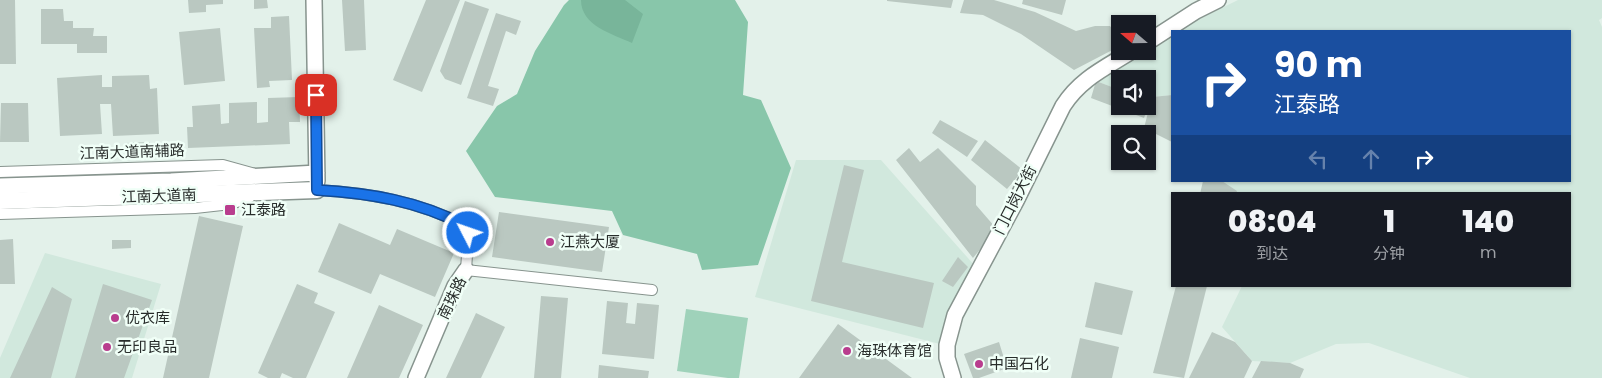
<!DOCTYPE html>
<html lang="zh">
<head>
<meta charset="utf-8">
<style>
	:root { --surface:#171b24; --page:#20242c; --text:#f1f3f6; --muted:#9ea1a6 }
	body { margin:0; font-family:Poppins,"Noto Sans SC",sans-serif; background:var(--page); color:var(--text); height:100vh; display:flex; flex-direction:column; font-size:19px; white-space:nowrap }
	* { box-sizing:border-box; margin:0 }
	p { font-size:16px; color:var(--muted) }
	.icon { flex:none; width:28px; height:28px; fill:none; stroke:currentColor; stroke-width:2; stroke-linecap:round; stroke-linejoin:round }
	.map { position:relative; flex:1; overflow:hidden }
	.sheet { position:absolute; left:1171px; top:192px; width:400px; height:95px; display:flex; flex-direction:column; background:var(--surface); border-radius:0px; box-shadow:0 1px 4px #0004 }
	.sheet>* { flex:none }
	.guide { position:absolute; left:1171px; top:30px; width:400px; height:152px; border-radius:0px; box-shadow:0 1px 4px #0004; background:#1a4fa0; color:#fff; overflow:hidden }
	.needle { width:32px; rotate:290deg }
	.tools { position:absolute; left:1111px; top:15px; display:grid; gap:10px }
	.tools a { display:grid; place-items:center; width:45px; height:45px; border-radius:0px; background:var(--surface); box-shadow:0 1px 4px #0004; font-size:25px }
	.pin { position:absolute; display:grid; place-items:center; width:42px; height:42px; color:#fff; margin:-21px; border-radius:10px; box-shadow:0 2px 8px #0006 }
	.me { position:absolute; width:55px; margin:-28px; rotate:311deg; stroke-linejoin:round; filter:drop-shadow(0 0 4px #0008) }
	.turn { display:flex; align-items:center; gap:18px; height:105px; padding:0 20px; font-size:22px }
	.turn .icon { width:65px; height:65px; stroke-width:2.5 }
	.turn b { display:block; font-size:35px; line-height:42px }
	.lanes { display:flex; align-items:center; height:48px; padding:0 20px; background:#0003; justify-content:center; gap:25px; direction:ltr }
	.lanes .off { opacity:.35 }
	.eta { display:flex; justify-content:space-evenly; align-items:center; height:85px; text-align:center }
	.eta b { font-size:30px; font-weight:800; line-height:35px }
	.map>svg:first-child { display:block }
	.built { fill:#d1e8dd }
	.green { fill:#9fd2ba }
	.forest { fill:#88c6aa }
	.water { fill:#78b59a }
	.building { fill:#bac8c1 }
	.lines { fill:none; stroke-linecap:round; stroke-linejoin:round }
	.street-casing { stroke:#87948e; stroke-width:12 }
	.secondary-casing { stroke:#87948e; stroke-width:18 }
	.primary-casing { stroke:#87948e; stroke-width:19 }
	.street { stroke:#fff; stroke-width:10 }
	.secondary { stroke:#fff; stroke-width:15 }
	.primary { stroke:#fff; stroke-width:16 }
	.route-casing { stroke:#114b97; stroke-width:12 }
	.route { stroke:#1a73e8; stroke-width:9 }
	.poi-dot { fill:#b93d8e; stroke:#f0fff7; stroke-width:2 }
	.labels { text-anchor:middle; stroke-width:5; stroke-linejoin:round; paint-order:stroke }
	.street-label { font-size:15px; fill:#282d2b; stroke:#f0fff7 }
	.poi-label { font-size:15px; fill:#282d2b; stroke:#f0fff7; text-anchor:start }
</style>
</head>
<body>
<div class="map">
<svg width="1602" height="378" viewBox="0 0 1602 378">
	<rect width="100%" height="100%" fill="#e3f1ea"/>
	<!-- built -->
	<path class="built" d="M1238,0H1602V18L1599,20L1602,27V378H1470L1369,343L1336,344L1290,363L1252,361L1222,327L1242,286H1570V194H1236L1222,181H1570V31H1175Z
		M1172,33V95L1152,97L1150,102L1148,101V79H1120V90L1096,81L1143,51H1148V49Z
		M796,160H881L975,266L940,344L755,297Z
		M45,253L161,284L132,378H0V358Z"/>
	<!-- green -->
	<path class="green" d="M686,309L748,318L739,378H728L677,371Z"/>
	<!-- forest -->
	<path class="forest" d="M569,0H735L748,22L743,95L761,100L791,168L758,265L702,270L697,254L623,235L612,211L495,197L466,151L497,106L517,94L535,51L564,5Z"/>
	<!-- water -->
	<path class="water" d="M581,0H625L643,14L632,43C613,34 581,26 581,0Z"/>
	<!-- building -->
	<path class="building" d="M0,0H15L16,64H0Z
		M188,0H223V4L206,5V12L189,13Z
		M254,0H267L268,8L254,9Z
		M342,0H364L366,50L345,51Z
		M426,0H460L422,92L393,80Z
		M887,0H953L951,8L887,1Z
		M964,0H994L1035,12L1076,31L1095,26H1110L1120,38V46L1074,70L1021,34L983,15L960,13Z
		M1023,0H1066L1062,15L1022,4Z
		M465,1L489,9L461,85L445,79L440,71Z
		M41,9H63L64,21H73V28H94L93,36H107V53H77V44H41Z
		M496,13L521,21L516,35L506,31L488,86L499,89L493,106L467,98Z
		M289,16L292,80L269,81L270,87L257,88L254,28H271V17Z
		M220,28L225,81L184,85L179,32Z
		M102,75V87H112V76L149,75L150,89L157,88L159,134L113,136L111,104H100L102,134L60,136L57,78Z
		M1096,81L1120,90V106H1148V101L1150,102L1144,118L1091,98Z
		M1172,95V142L1144,128L1152,97Z
		M299,97L300,122H289L290,144L188,148L187,127H193L192,106L220,104L221,124L229,123V103L257,102V123L268,122V98Z
		M1,103H28L29,142H0Z
		M940,120L978,141L967,157L932,133Z
		M985,140L1023,170L1007,189L971,160Z
		M150,142V152L126,153L125,143Z
		M909,148L920,162L938,148L976,186V205L995,227L983,246L973,258L896,160Z
		M844,165L864,170L842,262L934,283L923,328L811,301Z
		M1203,181H1222L1237,191L1236,194H1200Z
		M499,212L609,227L602,272L492,257Z
		M199,216L243,226L209,378H163Z
		M339,223L390,245L397,229L454,253L435,297L380,274L371,294L318,272Z
		M13,239L15,284H0V240Z
		M112,240H131V248L112,249Z
		M958,257L968,267L953,287L942,281Z
		M1095,282L1133,291L1122,335L1085,327Z
		M103,284L152,300L124,378H75Z
		M297,284L318,293L314,303L335,312L306,378H293L282,373L280,378H268L258,373Z
		M1176,286H1207L1184,378L1153,373Z
		M52,287L72,299L51,378H10Z
		M541,296L568,298L561,378H534Z
		M607,301L628,303L626,323L635,324L637,303L659,305L654,359L602,354Z
		M379,305L423,325L399,378H347Z
		M476,313L505,327L481,378H446Z
		M838,324L912,378H799Z
		M1212,332L1235,342L1252,361L1244,378H1189Z
		M1080,338L1119,347L1112,378H1071Z
		M999,342L1007,368L979,378H973L964,354Z
		M1261,361L1290,363L1304,369L1300,378H1252Z
		M599,365L649,371L648,378H598Z"/>
	<g class="lines">
		<!-- street casing -->
		<g class="street-casing">
			<path id="street" d="M0,172L223,165L255,174
				M317,190C369,193 419,201 466,226L468,240L466,270L652,290
				M0,214L195,208L231,204L250,197"/>
		</g>
		<!-- secondary casing -->
		<g class="secondary-casing">
			<path id="secondary" d="M314,0L317,181
				M1148,42L1196,11L1218,0
				M0,186L171,181L317,173
				M416,378L455,286L466,270
				M953,378L947,358V345L955,315L1016,201L1063,106C1080,79 1105,68 1132,51"/>
		</g>
		<!-- primary casing -->
		<g class="primary-casing">
			<path id="primary" d="M0,201L317,190"/>
		</g>
		<!-- street -->
		<use href="#street" class="street"/>
		<!-- secondary -->
		<use href="#secondary" class="secondary"/>
		<!-- primary -->
		<use href="#primary" class="primary"/>
	</g>
	<g class="lines">
		<!-- route casing -->
		<g class="route-casing">
			<path id="route" d="M316,95L317,190C369,193 419,201 466,226L468,233"/>
		</g>
		<!-- route -->
		<use href="#route" class="route"/>
	</g>
	<!-- markers -->
	<g class="poi-dot">
		<rect x="224" y="204" width="12" height="12" rx="2.5"/>
		<circle cx="550" cy="242" r="5"/>
		<circle cx="115" cy="318" r="5"/>
		<circle cx="107" cy="347" r="5"/>
		<circle cx="847" cy="351" r="5"/>
		<circle cx="979" cy="364" r="5"/>
	</g>
	<g class="labels">
		<!-- street labels -->
		<g class="street-label">
			<text transform="translate(132 152) rotate(-2)" y="5">江南大道南辅路</text>
			<text transform="translate(159 196) rotate(-2)" y="5">江南大道南</text>
			<text transform="translate(1015 200) rotate(-63)" y="5">门口岗大街</text>
			<text transform="translate(452 298) rotate(-64)" y="5">南珠路</text>
		</g>
		<!-- poi labels -->
		<g class="poi-label">
			<text x="241" y="215">江泰路</text>
			<text x="560" y="247">江燕大厦</text>
			<text x="125" y="323">优衣库</text>
			<text x="117" y="352">无印良品</text>
			<text x="857" y="356">海珠体育馆</text>
			<text x="989" y="369">中国石化</text>
		</g>
	</g>
</svg>
<div class="tools">
<a><svg class="needle" viewBox="-14 -14 28 28"><path d="M0-13l5 13h-10z" fill="#e53935"/><path d="M0 13l5-13h-10z" fill="#9ea1a6"/></svg></a>
<a><svg class="icon" aria-label="sound" viewBox="0 0 24 24"><path d="M4 9h4l5-4v14l-5-4H4zM17 9q2 3 0 6"/></svg></a>
<a><svg class="icon" aria-label="search" viewBox="0 0 24 24"><circle cx="10" cy="10" r="6"/><path d="M15 15l6 6"/></svg></a>
</div>
<div class="pin" style="left:316px;top:95px;background:#d93025"><svg class="icon" aria-label="arrive" viewBox="0 0 24 24"><path d="M6 21V4h12l-3 4 3 4H6"/></svg></div>
<svg class="me" style="left:468px;top:233px" viewBox="-20 -20 40 40"><circle r="17" fill="#1a73e8" stroke="#fff" stroke-width="3"/><path d="M0-11L8 9 0 5-8 9z" fill="#fff"/></svg>
<div class="guide">
<div class="turn"><svg class="icon" aria-label="right" viewBox="0 0 24 24"><path d="M7 20v-9h11M14 6l5 5-5 5"/></svg><div><b>90 m</b>江泰路</div></div>
<div class="lanes"><svg class="icon off" aria-label="left" viewBox="0 0 24 24"><path d="M17 20v-9H6M10 6l-5 5 5 5"/></svg><svg class="icon off" aria-label="ahead" viewBox="0 0 24 24"><path d="M12 20V5M6 11l6-6 6 6"/></svg><svg class="icon" aria-label="right" viewBox="0 0 24 24"><path d="M7 20v-9h11M14 6l5 5-5 5"/></svg></div>
</div>
<section class="sheet">
<div class="eta">
<div><b>08:04</b><p>到达</p></div>
<div><b>1</b><p>分钟</p></div>
<div><b>140</b><p>m</p></div>
</div>
</section>
</div>
</body>
</html>
